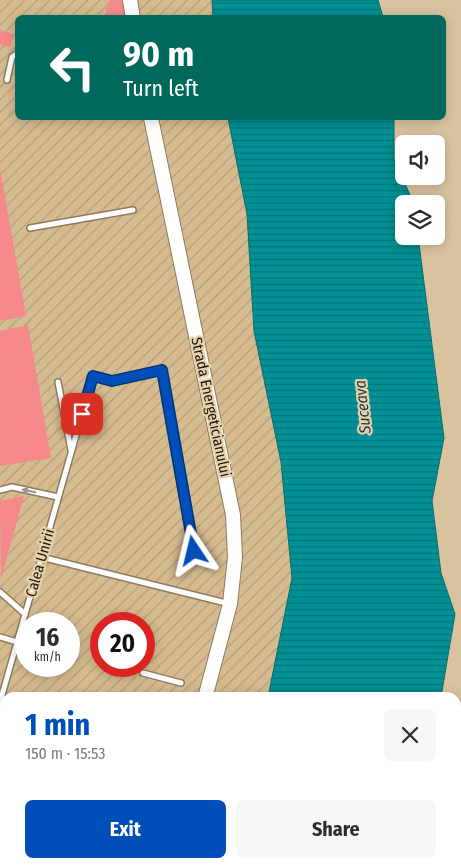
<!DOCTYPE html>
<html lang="en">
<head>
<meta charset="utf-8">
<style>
	:root { --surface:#fff; --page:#f7f7f7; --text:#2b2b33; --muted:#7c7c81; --accent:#004eb7 }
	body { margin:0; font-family:"Fira Sans Condensed",sans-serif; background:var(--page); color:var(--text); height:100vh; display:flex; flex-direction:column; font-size:19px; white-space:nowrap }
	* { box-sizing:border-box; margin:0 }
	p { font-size:16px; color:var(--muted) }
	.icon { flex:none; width:28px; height:28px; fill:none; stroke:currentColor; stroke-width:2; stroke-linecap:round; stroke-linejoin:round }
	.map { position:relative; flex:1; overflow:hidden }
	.panel { position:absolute; left:0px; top:692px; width:461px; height:176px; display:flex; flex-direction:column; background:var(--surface); border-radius:15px 15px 0 0; box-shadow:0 2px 12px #0003 }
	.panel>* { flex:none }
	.hud { position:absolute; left:15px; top:15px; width:431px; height:105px; border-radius:8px; box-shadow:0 2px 12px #0003; background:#00695c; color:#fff; overflow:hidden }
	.tools { position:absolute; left:395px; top:135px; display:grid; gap:10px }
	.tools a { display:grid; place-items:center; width:50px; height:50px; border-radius:8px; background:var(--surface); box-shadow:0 2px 12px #0003; font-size:25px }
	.speed { position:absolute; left:15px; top:612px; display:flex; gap:10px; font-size:25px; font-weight:700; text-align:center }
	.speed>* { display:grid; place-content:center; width:65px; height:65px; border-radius:50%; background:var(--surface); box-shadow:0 2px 12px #0003; line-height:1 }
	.speed small { font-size:12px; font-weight:400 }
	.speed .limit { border:8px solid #d22; background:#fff; color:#111 }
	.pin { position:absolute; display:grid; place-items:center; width:42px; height:42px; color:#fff; margin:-21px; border-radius:10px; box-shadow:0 2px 8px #0006 }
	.me { position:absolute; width:55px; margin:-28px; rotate:350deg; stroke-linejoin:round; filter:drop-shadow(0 0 4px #0008) }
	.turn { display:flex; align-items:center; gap:18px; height:105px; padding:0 25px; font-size:22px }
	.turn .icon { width:65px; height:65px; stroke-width:2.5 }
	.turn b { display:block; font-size:35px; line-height:42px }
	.round { display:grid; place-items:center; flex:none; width:52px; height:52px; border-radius:8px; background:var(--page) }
	.headline { display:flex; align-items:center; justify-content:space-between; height:85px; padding:0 25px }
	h1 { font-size:30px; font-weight:700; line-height:38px; color:var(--accent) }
	.primary-button { display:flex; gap:10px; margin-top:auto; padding:10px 25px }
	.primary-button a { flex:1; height:58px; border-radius:8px; background:var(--accent); color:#fff; font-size:20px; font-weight:700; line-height:58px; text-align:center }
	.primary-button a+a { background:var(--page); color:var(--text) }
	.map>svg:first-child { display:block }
	.industrial { fill:url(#industrial-furrows); fill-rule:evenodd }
	.grass { fill:#f6898b }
	.water { fill:url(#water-rules); stroke:#0a6c6b }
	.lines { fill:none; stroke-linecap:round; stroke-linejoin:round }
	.service-casing { stroke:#907b59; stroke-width:8 }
	.minor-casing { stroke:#907b59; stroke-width:12 }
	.tertiary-casing { stroke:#907b59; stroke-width:16 }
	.service { stroke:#fff; stroke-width:5 }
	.minor { stroke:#fff; stroke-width:10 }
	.tertiary { stroke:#fff; stroke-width:14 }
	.oneway { fill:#9a9690 }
	.route-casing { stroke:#037; stroke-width:12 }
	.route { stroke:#004eb7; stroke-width:9 }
	.labels { text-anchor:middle; stroke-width:4.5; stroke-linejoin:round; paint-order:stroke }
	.street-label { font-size:15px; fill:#1e1608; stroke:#e7d0ac }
	.water-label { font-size:16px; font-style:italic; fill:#17393b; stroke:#e7d0ac }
</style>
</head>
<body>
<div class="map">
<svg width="461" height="868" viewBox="0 0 461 868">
	<defs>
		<pattern id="industrial-furrows" width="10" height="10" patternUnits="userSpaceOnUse" patternTransform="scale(1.25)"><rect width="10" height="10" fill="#d5bb90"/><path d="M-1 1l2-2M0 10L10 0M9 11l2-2" fill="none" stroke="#b6a07b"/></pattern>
		<pattern id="water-rules" width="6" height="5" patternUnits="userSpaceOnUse" patternTransform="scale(1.25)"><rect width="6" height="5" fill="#029196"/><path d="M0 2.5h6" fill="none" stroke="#037578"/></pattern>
	</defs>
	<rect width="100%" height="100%" fill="#d9c39f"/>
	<!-- industrial -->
	<path class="industrial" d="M0,0H212L213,17L18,18V118H228L247,214L254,331L281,462L292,578L268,697L5,698V864H241L240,868H0ZM26,624H69V666H26ZM101,624H144V666H101Z"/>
	<!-- grass -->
	<path class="grass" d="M109,0H123L126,17L104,18Z
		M0,30L14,34L10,47L0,44Z
		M0,169L26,316L0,321Z
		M28,325L51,458L0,466V331Z
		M24,496L1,579L0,501Z"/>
	<!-- water -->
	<path class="water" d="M212,0H378L383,17H213Z
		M228,118H394V159L414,204H404V236H418L444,438L432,501L441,573L455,614L441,697H268L292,578L281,462L254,331L247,214Z
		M241,864H413V868H240Z"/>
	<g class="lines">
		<!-- service casing -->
		<g class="service-casing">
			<path id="service" d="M7,80L12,57L18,53
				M30,228L133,210
				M58,382L71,450
				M0,490L12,487L58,497
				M41,557L230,604
				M0,592L25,614
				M0,637L17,642
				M143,673L181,683
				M0,702L93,376L112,381L162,370L195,551
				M0,814H5
				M32,868L33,864
				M47,868L48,864
				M91,868L93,864"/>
		</g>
		<!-- minor casing -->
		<g class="minor-casing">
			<path id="minor" d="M0,706L5,708
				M0,758L5,755"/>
		</g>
		<!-- tertiary casing -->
		<g class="tertiary-casing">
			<path id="tertiary" d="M130,0L133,18
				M151,118L233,515L235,557L230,604L205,698
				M160,868L161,864"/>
		</g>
		<!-- service -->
		<use href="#service" class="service"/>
		<!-- minor -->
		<use href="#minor" class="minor"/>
		<!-- tertiary -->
		<use href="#tertiary" class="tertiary"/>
	</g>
	<!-- one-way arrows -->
	<defs><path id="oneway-solid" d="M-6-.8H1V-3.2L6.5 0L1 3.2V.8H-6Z" transform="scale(1.25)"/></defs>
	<use class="oneway" href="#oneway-solid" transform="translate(29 491) rotate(-168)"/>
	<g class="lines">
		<!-- route casing -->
		<g class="route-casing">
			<path id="route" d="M82,414L93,376L112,381L162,370L194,551"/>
		</g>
		<!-- route -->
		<use href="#route" class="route"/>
	</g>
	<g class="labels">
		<!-- street labels -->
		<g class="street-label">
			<text transform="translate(211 407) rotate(78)" y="5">Strada Energeticianului</text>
			<text transform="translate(40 563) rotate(-74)" y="5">Calea Unirii</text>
		</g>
		<!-- water labels -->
		<g class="water-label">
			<text transform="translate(362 407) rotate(-96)" y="6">Suceava</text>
		</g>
	</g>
</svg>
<div class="tools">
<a><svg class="icon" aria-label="sound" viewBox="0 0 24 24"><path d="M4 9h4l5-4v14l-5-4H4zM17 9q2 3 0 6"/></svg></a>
<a><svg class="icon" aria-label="layers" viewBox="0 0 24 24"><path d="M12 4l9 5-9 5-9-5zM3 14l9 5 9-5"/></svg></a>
</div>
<div class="speed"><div>16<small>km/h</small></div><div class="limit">20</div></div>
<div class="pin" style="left:82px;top:414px;background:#d93025"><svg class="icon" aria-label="arrive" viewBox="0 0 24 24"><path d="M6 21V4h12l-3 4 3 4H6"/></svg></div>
<svg class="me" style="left:194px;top:551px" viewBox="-20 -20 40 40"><path d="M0-17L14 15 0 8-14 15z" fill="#004eb7" stroke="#fff" stroke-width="4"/></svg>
<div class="hud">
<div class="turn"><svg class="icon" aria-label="left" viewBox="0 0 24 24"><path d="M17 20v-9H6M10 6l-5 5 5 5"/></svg><div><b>90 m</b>Turn left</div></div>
</div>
<section class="panel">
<div class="headline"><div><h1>1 min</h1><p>150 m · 15:53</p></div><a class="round"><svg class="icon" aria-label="close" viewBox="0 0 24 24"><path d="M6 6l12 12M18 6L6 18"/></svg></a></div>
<div class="primary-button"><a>Exit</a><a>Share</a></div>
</section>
</div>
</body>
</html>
